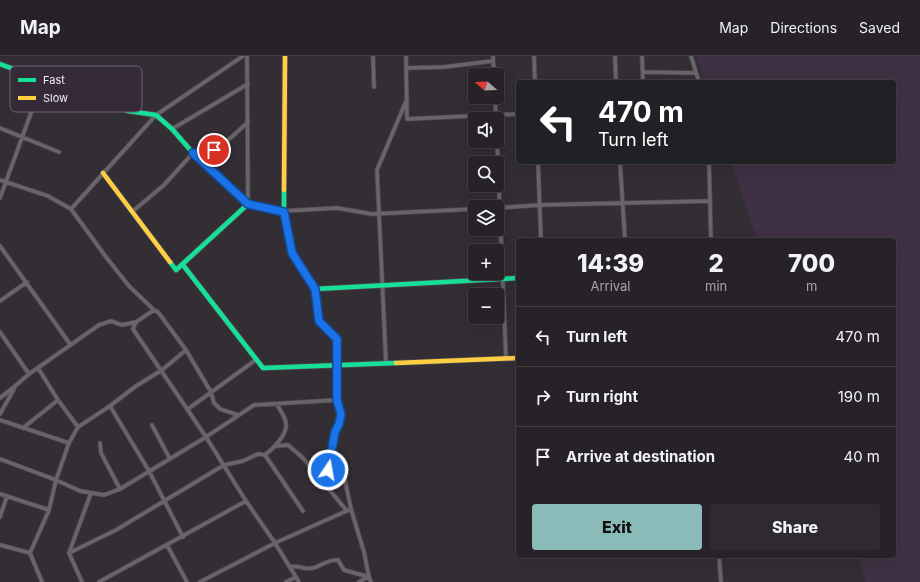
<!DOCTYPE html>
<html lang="en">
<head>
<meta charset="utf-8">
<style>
	:root { --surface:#262227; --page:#2e2a2f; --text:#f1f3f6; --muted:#a4a4a7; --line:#423f44; --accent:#8bbbb9 }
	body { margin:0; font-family:Inter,sans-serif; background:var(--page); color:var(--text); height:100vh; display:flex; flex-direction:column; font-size:15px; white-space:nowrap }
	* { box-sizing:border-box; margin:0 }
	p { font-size:13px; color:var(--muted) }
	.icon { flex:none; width:22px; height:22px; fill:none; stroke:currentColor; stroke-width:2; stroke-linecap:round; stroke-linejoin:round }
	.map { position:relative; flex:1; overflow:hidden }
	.panel { position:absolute; left:516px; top:182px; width:380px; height:320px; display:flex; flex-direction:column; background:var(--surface); border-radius:4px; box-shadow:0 4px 16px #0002,0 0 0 1px var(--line) }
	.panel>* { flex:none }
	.top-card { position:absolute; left:516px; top:24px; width:380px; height:84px; border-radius:4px; box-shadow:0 4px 16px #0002,0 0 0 1px var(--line); background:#202124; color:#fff; overflow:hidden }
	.needle { width:26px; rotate:289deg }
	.buttons { position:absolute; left:468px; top:12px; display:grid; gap:8px }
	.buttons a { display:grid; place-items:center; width:36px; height:36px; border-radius:4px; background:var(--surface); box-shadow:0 4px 16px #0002,0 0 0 1px var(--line); font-size:20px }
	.pin { position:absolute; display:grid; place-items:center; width:34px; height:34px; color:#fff; margin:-17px; border:2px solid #fff; border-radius:50%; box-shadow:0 1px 4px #0007 }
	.me { position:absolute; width:44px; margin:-22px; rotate:12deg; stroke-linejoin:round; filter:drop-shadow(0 0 3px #0008) }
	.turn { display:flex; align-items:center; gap:14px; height:84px; padding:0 16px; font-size:18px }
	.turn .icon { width:52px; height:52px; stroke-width:2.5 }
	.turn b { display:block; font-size:28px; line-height:34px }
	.eta { display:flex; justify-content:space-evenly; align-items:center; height:68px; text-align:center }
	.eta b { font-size:24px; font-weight:800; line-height:28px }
	.action { display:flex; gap:8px; margin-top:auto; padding:8px 16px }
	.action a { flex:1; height:46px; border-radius:4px; background:var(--accent); color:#111; font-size:16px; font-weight:800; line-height:46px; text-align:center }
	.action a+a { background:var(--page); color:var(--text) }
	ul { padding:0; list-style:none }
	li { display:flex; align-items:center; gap:12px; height:60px; padding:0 16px; border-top:1px solid var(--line) }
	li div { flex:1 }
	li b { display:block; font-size:15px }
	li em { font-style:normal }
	header { display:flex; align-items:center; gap:24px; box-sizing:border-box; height:56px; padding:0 20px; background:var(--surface); border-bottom:1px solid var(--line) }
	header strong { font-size:19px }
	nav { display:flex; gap:22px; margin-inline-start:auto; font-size:14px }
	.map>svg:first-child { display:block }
	.built { fill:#3f3143 }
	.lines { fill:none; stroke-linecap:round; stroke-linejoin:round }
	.street-casing { stroke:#4e494f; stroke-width:5 }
	.fast-casing { stroke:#4e494f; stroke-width:6 }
	.slow-casing { stroke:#4e494f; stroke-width:6 }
	.street { stroke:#69646a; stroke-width:3.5 }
	.fast { stroke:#16e098; stroke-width:4.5 }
	.slow { stroke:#ffcf43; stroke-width:4.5 }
	.route-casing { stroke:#114b97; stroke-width:10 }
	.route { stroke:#1a73e8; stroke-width:7 }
	.key { fill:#352a38; stroke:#6e6470; stroke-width:1 }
	.key-label { font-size:11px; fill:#f2ebf4 }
</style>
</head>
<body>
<header>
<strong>Map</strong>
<nav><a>Map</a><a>Directions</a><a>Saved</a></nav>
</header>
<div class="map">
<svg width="920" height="526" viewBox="0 0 920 526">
	<rect width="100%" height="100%" fill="#332e34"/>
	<!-- built -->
	<path class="built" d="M696,0H920V526H866L858,500H894V184H757L731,106H894V26H705Z"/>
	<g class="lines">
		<!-- street casing -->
		<g class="street-casing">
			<path id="street" d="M247,0L248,148L284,155L337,152L372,158L475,153
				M373,0L374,31
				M406,0L407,63L518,58
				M493,0L494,19
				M534,0L535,26
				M615,0L616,26
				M642,0L643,26
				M691,0L699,26
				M407,12L444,11L493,5
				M643,16L696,17
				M495,41L496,63
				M0,72L59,96
				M172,73L248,28
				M497,85L506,302
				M538,106L541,184
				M620,106L625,184
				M709,106L711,184
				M0,124L48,140L71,153L106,201L129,230L154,254
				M0,142L43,24
				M497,152L539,149L710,145
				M71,153L156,59L243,0
				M133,155L164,129L193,97C197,97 201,97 205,97C219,95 238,75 248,66
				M0,190L70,288
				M315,233L319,265L337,283V344L341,358L339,368L335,376L331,403L343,415L351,453L364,496L369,521L371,526
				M0,245L27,226
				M136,266L133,273L135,276L206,381L246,445L275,487L299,526
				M0,276L29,318
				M386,307L377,114L407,43
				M38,312L58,344L78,371
				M0,342L14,331L29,318L99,269L111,265L122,269L136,266L154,254L158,256L186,294L211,336L214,347L220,353L238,359
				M110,350L149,415L183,481
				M188,353L257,303
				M0,358L14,333
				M0,364L69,387
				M152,369L170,403
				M23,372L58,344
				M100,387L101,397L120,433
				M277,390L288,389L303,402L347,455
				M265,399L303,455
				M0,403L56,424L80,435L104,439L120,433L206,381L254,349L337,344
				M324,428H326L328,426V414L331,403
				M0,438L49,454
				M0,461L7,440
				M0,489L30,497L42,526
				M167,489L187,526
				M30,497L49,454L56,424L69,387L78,371L110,350L136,330L162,314L186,294
				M69,497L116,474L224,409L243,405L258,398L265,399C273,393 287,379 286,368C286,362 280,354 277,348
				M719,500L721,526
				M290,511C298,509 305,514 313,512C321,510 328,503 338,504L344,514L369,521
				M82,526L69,497L91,437
				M99,526L246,445
				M200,526L275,487L351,453
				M286,526L296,521
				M359,526L368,521"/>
		</g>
		<!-- fast casing -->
		<g class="fast-casing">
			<path id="fast" d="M0,8L128,55L156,59L172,73L193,97L248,148L176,214L170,206
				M284,134V155L292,197L315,233L518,222
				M183,209L263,312L396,307"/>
		</g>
		<!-- slow casing -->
		<g class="slow-casing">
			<path id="slow" d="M103,117L170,206
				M284,134L285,0
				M396,307L518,302"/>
		</g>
		<!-- street -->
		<use href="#street" class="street"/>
		<!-- fast -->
		<use href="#fast" class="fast"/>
		<!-- slow -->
		<use href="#slow" class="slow"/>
	</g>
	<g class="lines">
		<!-- route casing -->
		<g class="route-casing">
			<path id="route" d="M214,94L206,97H193L248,148L284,156L292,197L315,233L319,265L337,283V344L341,358L339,368L335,376L328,414"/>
		</g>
		<!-- route -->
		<use href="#route" class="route"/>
	</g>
	<!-- legend -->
	<rect x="10" y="10" width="132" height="46" rx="6" class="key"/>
	<rect x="18" y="22" width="18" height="4" fill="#16e098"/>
	<rect x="18" y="40" width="18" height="4" fill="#ffcf43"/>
	<g class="key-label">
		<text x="43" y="28">Fast</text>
		<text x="43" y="46">Slow</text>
	</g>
</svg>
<div class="buttons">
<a><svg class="needle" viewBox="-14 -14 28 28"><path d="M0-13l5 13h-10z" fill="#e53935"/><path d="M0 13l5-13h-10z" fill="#a4a4a7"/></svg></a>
<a><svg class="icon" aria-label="sound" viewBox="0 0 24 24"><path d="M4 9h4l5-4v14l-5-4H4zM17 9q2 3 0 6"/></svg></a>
<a><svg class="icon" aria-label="search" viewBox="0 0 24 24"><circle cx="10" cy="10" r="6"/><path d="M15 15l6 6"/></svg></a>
<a><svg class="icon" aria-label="layers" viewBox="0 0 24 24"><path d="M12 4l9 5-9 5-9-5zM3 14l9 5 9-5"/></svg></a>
<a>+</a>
<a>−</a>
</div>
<div class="pin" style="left:214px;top:94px;background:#d93025"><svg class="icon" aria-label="arrive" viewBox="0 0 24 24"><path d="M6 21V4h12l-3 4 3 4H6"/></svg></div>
<svg class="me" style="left:328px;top:414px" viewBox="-20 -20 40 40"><circle r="17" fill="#1a73e8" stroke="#fff" stroke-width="3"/><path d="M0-11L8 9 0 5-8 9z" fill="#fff"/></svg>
<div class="top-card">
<div class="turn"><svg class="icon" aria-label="left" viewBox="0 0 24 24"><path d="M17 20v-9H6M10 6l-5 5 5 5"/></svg><div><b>470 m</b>Turn left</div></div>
</div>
<section class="panel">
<div class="eta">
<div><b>14:39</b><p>Arrival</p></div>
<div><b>2</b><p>min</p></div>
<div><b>700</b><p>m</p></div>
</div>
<ul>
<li><svg class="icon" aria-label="left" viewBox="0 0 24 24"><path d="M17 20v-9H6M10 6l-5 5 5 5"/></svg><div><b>Turn left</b></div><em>470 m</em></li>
<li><svg class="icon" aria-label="right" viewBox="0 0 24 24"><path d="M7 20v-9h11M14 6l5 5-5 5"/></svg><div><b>Turn right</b></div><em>190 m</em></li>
<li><svg class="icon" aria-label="arrive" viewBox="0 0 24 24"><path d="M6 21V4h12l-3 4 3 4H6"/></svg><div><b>Arrive at destination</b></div><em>40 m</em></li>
</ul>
<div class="action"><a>Exit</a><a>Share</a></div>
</section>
</div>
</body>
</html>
